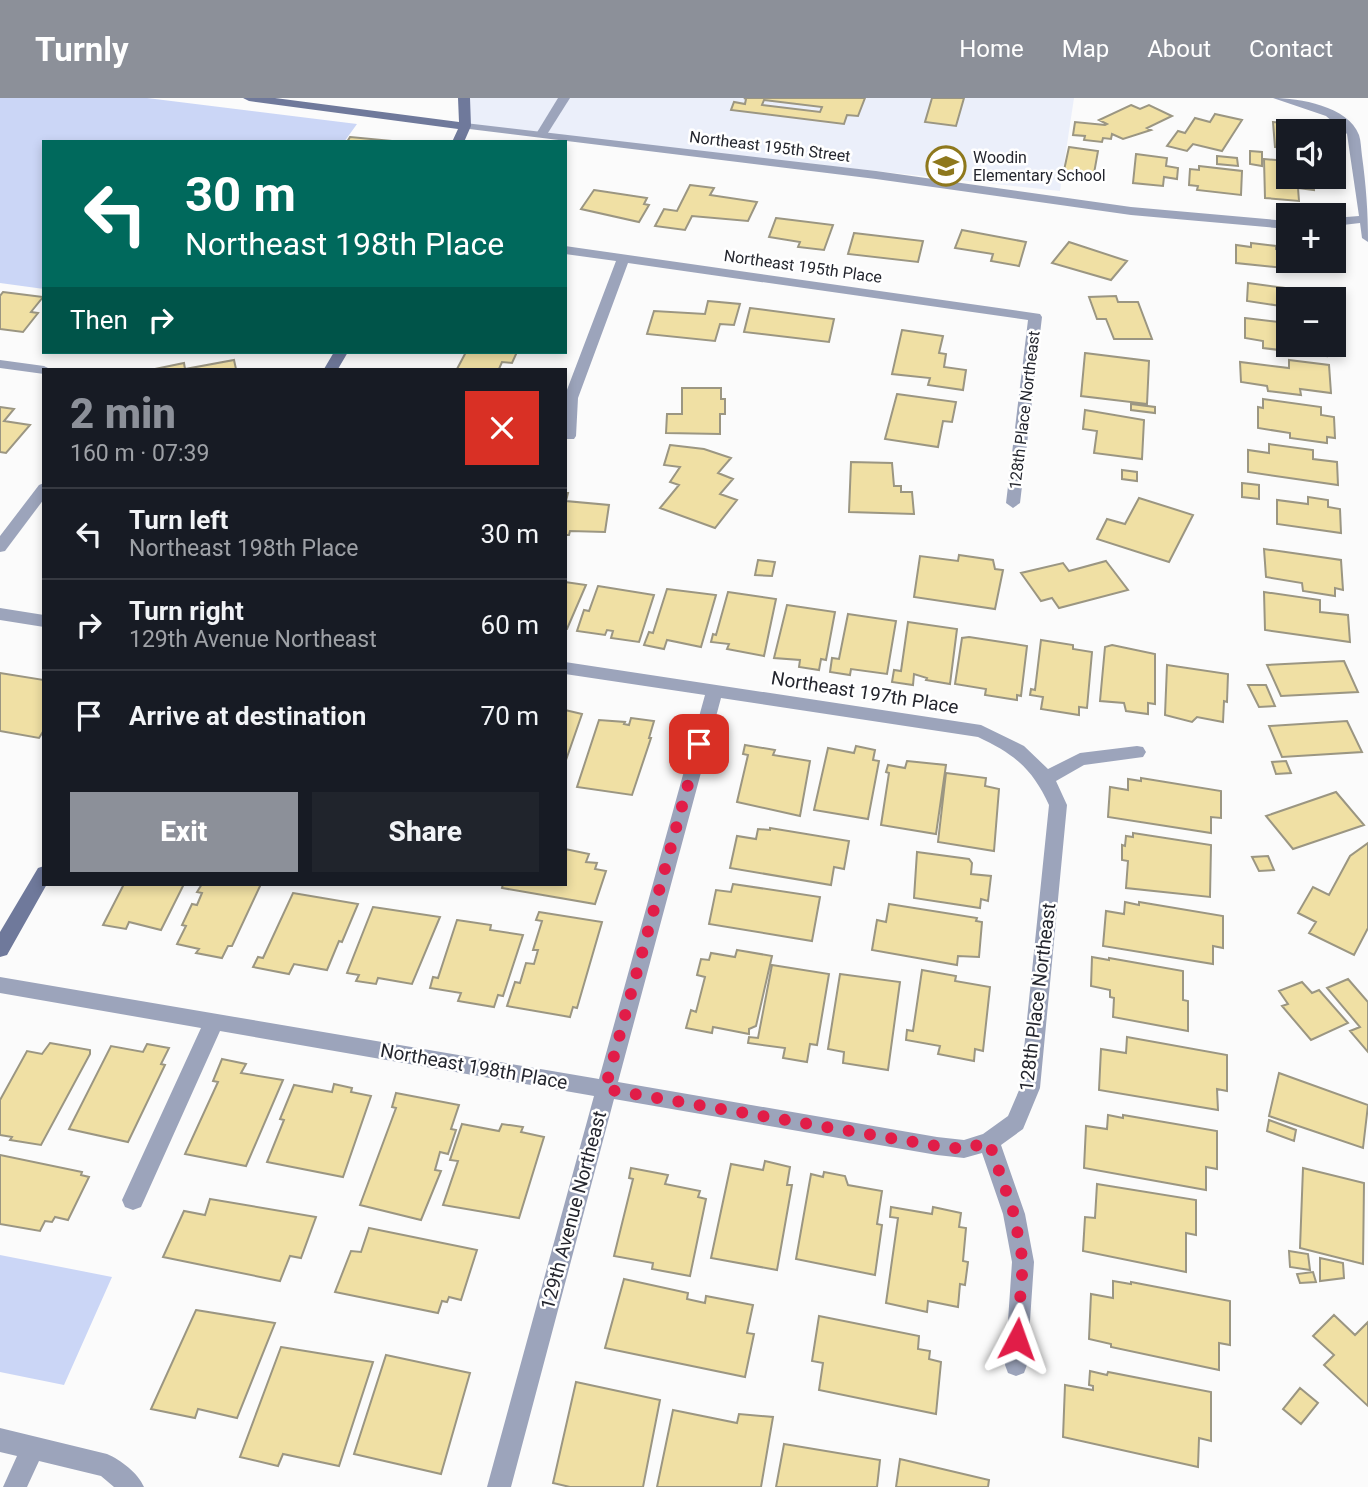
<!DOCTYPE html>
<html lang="en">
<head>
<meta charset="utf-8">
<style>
	:root { --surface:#171b24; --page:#20242c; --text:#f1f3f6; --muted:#9ea1a6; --line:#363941; --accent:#8c9099 }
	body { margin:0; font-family:Roboto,sans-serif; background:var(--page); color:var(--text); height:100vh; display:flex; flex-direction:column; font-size:26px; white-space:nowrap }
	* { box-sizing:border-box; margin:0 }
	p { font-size:23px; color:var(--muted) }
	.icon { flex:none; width:38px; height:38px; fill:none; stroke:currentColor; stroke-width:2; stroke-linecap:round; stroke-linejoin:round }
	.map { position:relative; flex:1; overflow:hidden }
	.details { position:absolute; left:42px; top:270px; width:525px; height:518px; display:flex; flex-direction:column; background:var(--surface); border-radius:0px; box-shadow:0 4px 10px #0003 }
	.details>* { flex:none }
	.hud { position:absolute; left:42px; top:42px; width:525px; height:214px; border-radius:0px; box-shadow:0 4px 10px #0003; background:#00695c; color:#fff; overflow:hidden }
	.fabs { position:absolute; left:1276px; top:21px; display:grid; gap:14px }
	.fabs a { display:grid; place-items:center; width:70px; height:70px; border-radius:0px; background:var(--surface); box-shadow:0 4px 10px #0003; font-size:35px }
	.pin { position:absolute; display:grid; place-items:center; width:60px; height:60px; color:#fff; margin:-30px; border-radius:14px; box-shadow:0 4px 10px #0006 }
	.me { position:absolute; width:77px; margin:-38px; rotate:4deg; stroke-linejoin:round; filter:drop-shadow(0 0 5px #0008) }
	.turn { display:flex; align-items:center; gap:24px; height:147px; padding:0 28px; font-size:32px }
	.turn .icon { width:91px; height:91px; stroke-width:2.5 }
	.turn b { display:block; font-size:49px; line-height:60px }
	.then { display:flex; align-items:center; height:66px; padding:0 28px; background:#0003; gap:14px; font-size:26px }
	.round { display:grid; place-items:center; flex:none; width:74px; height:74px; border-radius:0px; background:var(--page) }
	.head { display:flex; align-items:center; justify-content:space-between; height:119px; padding:0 28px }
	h1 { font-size:42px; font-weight:800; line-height:52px; color:var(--accent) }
	.primary-button { display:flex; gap:14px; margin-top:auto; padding:14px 28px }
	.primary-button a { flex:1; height:80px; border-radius:0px; background:var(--accent); color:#fff; font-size:28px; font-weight:800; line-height:80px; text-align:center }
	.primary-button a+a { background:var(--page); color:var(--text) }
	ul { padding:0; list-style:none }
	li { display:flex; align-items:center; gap:21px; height:91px; padding:0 28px; border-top:2px solid var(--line) }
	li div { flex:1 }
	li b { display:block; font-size:26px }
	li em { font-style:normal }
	header { display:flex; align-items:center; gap:42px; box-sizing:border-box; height:98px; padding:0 35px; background:var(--accent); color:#fff }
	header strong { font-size:33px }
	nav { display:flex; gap:38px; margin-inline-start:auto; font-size:24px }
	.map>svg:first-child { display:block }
	.built { fill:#ebeffa }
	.green { fill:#cbd6f6 }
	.building { fill:#f0e0a4; stroke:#9b9682; stroke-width:2; fill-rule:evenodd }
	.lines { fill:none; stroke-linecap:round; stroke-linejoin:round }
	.lane { fill:#9ca4bb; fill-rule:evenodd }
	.street { fill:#9ca4bb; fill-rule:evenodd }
	.secondary { fill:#6f799b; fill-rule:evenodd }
	.route { stroke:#e11d48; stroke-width:12; stroke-dasharray:0 21.6 }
	.labels { text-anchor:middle; stroke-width:5; stroke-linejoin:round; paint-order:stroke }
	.far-street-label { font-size:16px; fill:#24262e; stroke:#fff }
	.far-poi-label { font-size:16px; fill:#24262e; stroke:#fff; text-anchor:start }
	.street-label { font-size:19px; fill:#24262e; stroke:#fff }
</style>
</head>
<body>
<header>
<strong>Turnly</strong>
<nav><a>Home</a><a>Map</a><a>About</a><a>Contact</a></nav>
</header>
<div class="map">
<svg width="1368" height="1389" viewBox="0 0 1368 1389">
	<rect width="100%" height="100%" fill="#fbfbfb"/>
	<!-- built -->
	<path class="built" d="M464,0H1074L1060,93L465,28Z"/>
	<!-- green -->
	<path class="green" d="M0,0H147L357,26L344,44H44V191L0,185Z
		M0,1157L112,1179L64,1287L0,1274Z"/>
	<!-- building -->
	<path class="building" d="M865,0L858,18L847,17L844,26L731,12L734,4L745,6L746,1L744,0ZM764,2L822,9L820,14L762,7Z
		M932,0H964L956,28L925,24Z
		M1131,7L1140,11L1149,7L1172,18L1147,30L1151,32L1123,41L1112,36L1111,41L1103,40L1102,44L1084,42L1085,38L1073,37L1075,24L1105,27L1107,26L1099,22Z
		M1215,16L1242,22L1222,53L1193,46L1187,53L1167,48L1178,33L1185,35L1195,20L1210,24Z
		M1273,24L1302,27L1303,33H1288V50L1275,49Z
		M350,39L392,43L347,44Z
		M1069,49L1098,53L1093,81L1063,77Z
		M1250,53L1262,54V68L1250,66Z
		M1136,56L1167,60L1166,68L1178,70L1177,81L1164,79L1163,88L1133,85Z
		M1217,58L1237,60L1238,68L1217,66Z
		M1264,61L1288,63V79H1313L1314,92L1298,90L1299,103L1265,100Z
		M1199,68L1242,73L1241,97L1197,92L1198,88L1189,87L1190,71L1199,72Z
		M690,87L714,90L710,97L757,104L748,123L692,118L685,132L655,128L664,111L677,113Z
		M594,92L647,100L644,106L649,107L639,124L581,111Z
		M776,120L833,127L824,152L798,149L800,144L769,139Z
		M962,132L1026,144L1019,168L991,163L993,156L955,150Z
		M854,135L923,143L918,164L848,156Z
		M1069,144L1127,163L1111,182L1052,165Z
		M1251,145L1276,148V151L1288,152V163H1321L1322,174L1236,165V147L1251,149Z
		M1248,185L1323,195L1324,201H1288V215L1281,214V208L1247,203Z
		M3,194L43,199L31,214L38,215L23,234L0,231V198Z
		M1116,198L1118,204H1138L1152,241H1114L1106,221H1097L1089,199Z
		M708,203L740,206L734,227L720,226L715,243L647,236L654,213L705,216Z
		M750,210L834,221L829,244L744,234Z
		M1245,220L1288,225V247H1327V258L1263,250V243L1245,240Z
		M902,232L943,238L939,255L946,256L944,269L966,272L963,292L928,287L930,280L892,276Z
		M466,254H517L512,265L502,264L499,271H457Z
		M1085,255L1149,263L1147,306L1081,298Z
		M234,262L236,271H155L184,265L185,271Z
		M1289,262L1329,267L1331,295L1300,291L1301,297L1268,293L1267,288L1241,284L1240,264L1289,270Z
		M682,290H721V301H725V316H720V336L666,335L667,316H682Z
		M897,296L956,304L952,324L943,323L938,349L885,341Z
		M1263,301L1321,309V317L1334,319L1335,340L1327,339V345L1290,340V335L1258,330V309L1263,310Z
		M1131,306L1155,309V315L1131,312Z
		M0,309L14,311L4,323L30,327L6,355L0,354Z
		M1085,312L1144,322L1142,361L1094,355L1097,333L1083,331Z
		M1269,346L1313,352V361L1337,364L1338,387L1248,374V352L1269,355Z
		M670,347L704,351L731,360L718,375L733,381L720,396L737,402L715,430L660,410L679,387L670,384L680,369L664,367Z
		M851,364L892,365L894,388H901V394H912L914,416L849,414Z
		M1122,372L1137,374V383L1122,381Z
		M1242,385L1259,387V401L1242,399Z
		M565,395H568L566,403L609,407L605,434L570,433L569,437H565Z
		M1308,399L1328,402V409L1340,411L1341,435L1277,426V402L1308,406Z
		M1139,400L1193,417L1169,464L1097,441L1107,421L1125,426Z
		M1264,451L1341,462L1343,492L1335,490V498L1303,493L1302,485L1266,479Z
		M959,457L993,462L995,471L1003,472L995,511L914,499L920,458L958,463Z
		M758,462L775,464L772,478L755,477Z
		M1106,463L1128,492L1059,510L1052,500L1041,503L1021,475L1063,465L1069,473Z
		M565,484L586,487L567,531H565Z
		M598,488L654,497L639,544L611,540L613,533L607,532L605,537L577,533L584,512L589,513Z
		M667,491L716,497L701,549L667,542L664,551L644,547L649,534L653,535Z
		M728,494L776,501L764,558L727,551L729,546L711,544L713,536L716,537Z
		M1264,494L1320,502V514L1348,517L1350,544L1265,532Z
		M787,507L835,514L826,562L821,561L819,572L799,569L800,562L774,560Z
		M848,516L896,523L887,576L851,571L850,577L830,574L832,560L839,561Z
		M908,524L957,531L950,586L926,582L927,580L914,576L913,587L892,584L894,572L901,573Z
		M969,539L1027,548L1021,598L1017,597V602L985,597L986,591L955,586L962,540Z
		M1041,542L1073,547V551L1092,554L1087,610L1079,609V617L1041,611L1043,599L1030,597L1031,591L1035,592Z
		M1112,547L1155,556V606L1148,605V616L1126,613L1124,605L1100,603L1105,549Z
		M1344,563L1358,594L1281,598L1267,567Z
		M1167,567L1228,576L1227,604L1224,603L1223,624L1197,619L1192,624L1165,617Z
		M0,575L44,582V632L39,640L0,633Z
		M1248,587H1266L1275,608L1259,609Z
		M565,612L582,616L565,665Z
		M631,620L654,623L649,640H651L632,697L577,689L599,622L625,624L624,626L629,627Z
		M1347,623L1362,654L1282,659L1269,628Z
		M745,647L775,652L773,657L810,663L800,718L737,704L748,657L743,656Z
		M856,648L875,652L873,662L879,663L868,721L814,712L828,650L854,655Z
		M907,663L946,667L936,736L881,727L889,675L886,674L888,667L905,670Z
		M1286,663L1291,675L1276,676L1272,664Z
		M946,675L986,680L985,688L999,691L994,753L938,744Z
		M1141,680L1221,693V720L1211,719V735L1108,719L1110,689L1128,692V681L1141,683Z
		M1336,694L1364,727L1293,751L1266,718Z
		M770,730L849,743L844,771L834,769L831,787L730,770L737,738L756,741L758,731L770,732Z
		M1133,735L1211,747L1210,799L1126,790L1128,763L1122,762V747L1125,748L1126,738L1133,739Z
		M1368,745V830L1354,857L1309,835L1316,824L1298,815L1313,789L1329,797L1350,758Z
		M565,751L589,756L586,764L597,765L595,771L606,773L595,806L502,790L503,786H565Z
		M917,754L969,761L972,765L971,776L991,778L988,803L981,801L980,810L914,800Z
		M1268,758L1274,772L1259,773L1252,759Z
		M124,786H184L161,832L129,824L126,831L103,827Z
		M202,786H261L232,848H228L222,860L196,855L199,851L177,846L186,828L182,827L192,806L197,807L202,795L197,794Z
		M733,786L820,799L812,843L709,826L716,792L731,794Z
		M293,795L358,806L342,844L339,843L327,872L294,866L289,876L253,869L258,859L263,860Z
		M1125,804L1139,807V804L1223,818V850L1213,848V866L1103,848L1106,813L1124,816Z
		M889,806L977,820L976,823L982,824L979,859L958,858L957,867L872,852L877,822L886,824Z
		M373,809L440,819L412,886L378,880L376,886L356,883L359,877L347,875Z
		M539,814L602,824L577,910L573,909L570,919L507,908L515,884L520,885L526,865L534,866L538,852H533L542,823L536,822Z
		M457,822L491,827L490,832L523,837L503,898L498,897L494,909L458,903L461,895L430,890L433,879L438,880Z
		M737,852L772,858L756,928L749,931V936L713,929L712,935L686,930L691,912L696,914L705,879L697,877L701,861L709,862L711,855L735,859Z
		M1092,859L1109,862V860L1183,873V902L1188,903V933L1113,919L1114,900L1110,899V892L1091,888Z
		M772,867L829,876L817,947L810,946L807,964L783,960L785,950L748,945L749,939L758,940Z
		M922,872L956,878L955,883L990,889L983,953L975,951L974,963L938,956L940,948L906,942L907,932L913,933Z
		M840,876L900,884L888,972L843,965L844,954L828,951Z
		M1348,881L1368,904V954L1350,933L1360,929L1327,890Z
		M1302,884L1312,895L1319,892L1348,925L1311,942L1282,908L1288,906L1279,893Z
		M1127,939L1227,957V993L1217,991L1218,1012L1099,992L1101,951L1126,955Z
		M50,945L90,952V956L41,1047L10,1042L12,1039L0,1037V1002L27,953L42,956Z
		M147,946L169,950L161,966L165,967L128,1044L69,1031L111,948L143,954Z
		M222,961L246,966L241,975L283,982L246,1068L185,1056L218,984L213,983Z
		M1279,975L1368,1007L1363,1050L1269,1018Z
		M334,986L352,990L351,994L371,998L343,1079L267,1064L284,1022L280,1021L294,987L332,994Z
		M396,995L459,1007L451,1031L456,1032L448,1056L440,1054L435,1072L441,1073L421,1122L360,1107L396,1010L392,1009Z
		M1108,1017L1123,1020V1017L1217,1033V1071L1206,1069V1092L1084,1070L1086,1028L1107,1031Z
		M1269,1022L1296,1032L1294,1043L1267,1033Z
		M462,1026L499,1033L502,1026L523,1029L521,1034L544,1039L519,1120L443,1107L458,1063L450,1062Z
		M0,1057L82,1074L81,1077L89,1079L68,1122L55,1119L52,1124L45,1123L40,1133L0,1126Z
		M765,1063L790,1069L787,1087H792L777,1172L711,1160L731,1066L763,1072Z
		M631,1070L668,1077L665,1086L700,1093L698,1099L706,1101L690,1178L652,1171L653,1165L614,1158L633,1081L629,1080Z
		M1303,1070L1364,1085L1363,1166L1300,1150Z
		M824,1074L845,1078L848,1087L882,1093L877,1126L882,1127L875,1177L796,1161L811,1076L823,1079Z
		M1097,1086L1196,1102V1137L1186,1135V1174L1083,1153L1085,1119L1095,1120Z
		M210,1101L316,1119L301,1160L290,1158L280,1183L163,1159L184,1113L205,1117Z
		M891,1109L932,1116L933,1109L961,1115L959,1129L966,1130L963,1163L968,1164L965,1187L960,1186L958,1209L928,1203L927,1214L886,1205L898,1120L890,1119Z
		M369,1130L477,1152L461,1202L449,1199L447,1204L442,1203L438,1215L335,1194L351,1153L361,1154Z
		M1289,1153L1308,1156L1310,1172L1290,1169Z
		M1320,1160L1343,1165L1344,1180L1320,1183Z
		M1313,1174L1316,1184L1300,1185L1297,1176Z
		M624,1181L688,1195L687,1201L705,1205L706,1198L753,1207L747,1235L754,1236L745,1279L605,1250Z
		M1113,1183L1131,1186V1184L1230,1203V1247L1219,1245V1272L1111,1249V1246L1089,1241L1091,1196L1113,1200Z
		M196,1212L275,1225L237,1320L198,1311L195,1320L151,1311Z
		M1334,1217L1355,1237L1368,1224V1308L1324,1267L1334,1257L1313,1238Z
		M819,1218L919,1238L918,1251L930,1253L929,1261L941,1264L936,1316L819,1292L823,1265L812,1263Z
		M281,1249L373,1264L339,1368L283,1356L278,1368L240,1359Z
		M386,1257L470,1275L441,1376L354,1356Z
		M1090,1273L1107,1277L1108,1274L1211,1294V1343L1199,1340L1198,1369L1063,1339L1065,1287L1093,1292V1288L1089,1287Z
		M576,1284L660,1302L643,1389H570L553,1385Z
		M1300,1290L1318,1305L1301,1326L1283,1311Z
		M673,1312L737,1325L739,1316L773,1319L761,1389H657Z
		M784,1346L880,1362L877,1389H776Z
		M900,1361L989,1382L988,1389H896Z"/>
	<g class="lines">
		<!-- lane -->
		<path class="lane" d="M558,0H570L546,38H538L536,36Z"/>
		<!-- street -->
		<path class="street" d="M1273,0C1299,0 1348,8 1359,37C1361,43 1361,51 1362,58C1366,87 1368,114 1368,144L1362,140L1360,125L1334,128V120L1359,118L1347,36L1326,18Z
			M465,25L876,73L1131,109L1288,123V131L1131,117L876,81L461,30L459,28Z
			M565,148L1040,216L1042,219L1020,405L1013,410L1006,405L1028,222L628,165L578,300L576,338L574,341H565V297L616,163L565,156Z
			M0,262L44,268L50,271H44V276L0,270Z
			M44,385V401L5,453L0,454V438L39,387Z
			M0,510L44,517V529L0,522Z
			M565,564L981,627L1024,648L1048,671L1080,655L1137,648L1143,649L1146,654L1143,659L1084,667L1056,683L1067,707L1040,990L1023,1031L1001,1047L1025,1116L1034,1164L1027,1267L1024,1275L1016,1278L1008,1275L1005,1267L1012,1164L1003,1116L982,1055L964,1060L937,1057L614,1001L511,1389H487L594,998L220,933L141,1109L133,1112L125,1109L122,1102L201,930L0,895V879L599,981L705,597L565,576ZM721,600L978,639C1014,656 1032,670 1049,707L1020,990L1008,1018L983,1036L964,1042L937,1039L618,984Z
			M0,1330L107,1356C121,1362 138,1375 144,1389H114L101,1378L39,1363L27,1389H3L17,1358L0,1354Z"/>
		<!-- secondary -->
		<path class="secondary" d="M243,0H275L459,24L458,0H470L471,28L464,44H452L458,31L249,3Z
			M334,254H348L338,271H324Z
			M44,768V786H47L7,857L0,859V834L38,770Z"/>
	</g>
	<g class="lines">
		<!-- route -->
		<path class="route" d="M699,646L605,991L937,1048L964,1051L989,1044L1014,1116L1023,1164L1017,1241"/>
	</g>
	<!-- icons -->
	<defs>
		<g id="school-ring" transform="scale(2.0125)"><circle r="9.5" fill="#fff" stroke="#8e781d" stroke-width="1.5"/><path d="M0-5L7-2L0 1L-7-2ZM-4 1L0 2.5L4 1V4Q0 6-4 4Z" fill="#8e781d"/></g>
	</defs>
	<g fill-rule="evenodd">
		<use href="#school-ring" x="946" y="68"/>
	</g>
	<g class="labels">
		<!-- far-street labels -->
		<g class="far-street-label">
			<text transform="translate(770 48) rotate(7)" y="6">Northeast 195th Street</text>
			<text transform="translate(803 168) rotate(8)" y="6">Northeast 195th Place</text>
			<text transform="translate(1024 312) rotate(-83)" y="6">128th Place Northeast</text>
		</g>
		<!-- far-poi labels -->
		<g class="far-poi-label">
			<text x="973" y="65">Woodin<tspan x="973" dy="18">Elementary School</tspan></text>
		</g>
		<!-- street labels -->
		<g class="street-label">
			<text transform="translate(865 594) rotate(9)" y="7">Northeast 197th Place</text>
			<text transform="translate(1037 899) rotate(-83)" y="7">128th Place Northeast</text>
			<text transform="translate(474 968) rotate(10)" y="7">Northeast 198th Place</text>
			<text transform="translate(573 1112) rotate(-75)" y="7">129th Avenue Northeast</text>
		</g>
	</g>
</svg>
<div class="fabs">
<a><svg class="icon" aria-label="sound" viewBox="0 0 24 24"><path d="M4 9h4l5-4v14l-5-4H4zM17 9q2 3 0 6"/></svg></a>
<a>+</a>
<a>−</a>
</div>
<div class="pin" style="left:699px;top:646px;background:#d93025"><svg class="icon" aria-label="arrive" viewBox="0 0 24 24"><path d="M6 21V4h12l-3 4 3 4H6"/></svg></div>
<svg class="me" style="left:1017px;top:1241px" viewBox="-20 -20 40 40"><path d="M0-17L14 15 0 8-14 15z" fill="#e11d48" stroke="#fff" stroke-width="4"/></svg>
<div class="hud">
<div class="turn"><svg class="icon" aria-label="left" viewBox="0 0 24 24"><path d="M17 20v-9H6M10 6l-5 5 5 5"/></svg><div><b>30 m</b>Northeast 198th Place</div></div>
<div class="then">Then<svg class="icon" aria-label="right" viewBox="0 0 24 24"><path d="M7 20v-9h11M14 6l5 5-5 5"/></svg></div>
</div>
<section class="details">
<div class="head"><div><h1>2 min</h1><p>160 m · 07:39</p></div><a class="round" style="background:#d93025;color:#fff"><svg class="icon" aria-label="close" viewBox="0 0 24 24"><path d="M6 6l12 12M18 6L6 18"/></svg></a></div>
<ul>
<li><svg class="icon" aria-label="left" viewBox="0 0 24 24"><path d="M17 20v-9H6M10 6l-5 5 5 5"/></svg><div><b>Turn left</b><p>Northeast 198th Place</p></div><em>30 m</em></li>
<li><svg class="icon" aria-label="right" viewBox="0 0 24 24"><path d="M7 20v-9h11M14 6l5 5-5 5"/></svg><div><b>Turn right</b><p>129th Avenue Northeast</p></div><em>60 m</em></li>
<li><svg class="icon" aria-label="arrive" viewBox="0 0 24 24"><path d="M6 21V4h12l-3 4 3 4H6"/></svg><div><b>Arrive at destination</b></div><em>70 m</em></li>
</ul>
<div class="primary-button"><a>Exit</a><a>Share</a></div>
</section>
</div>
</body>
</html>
